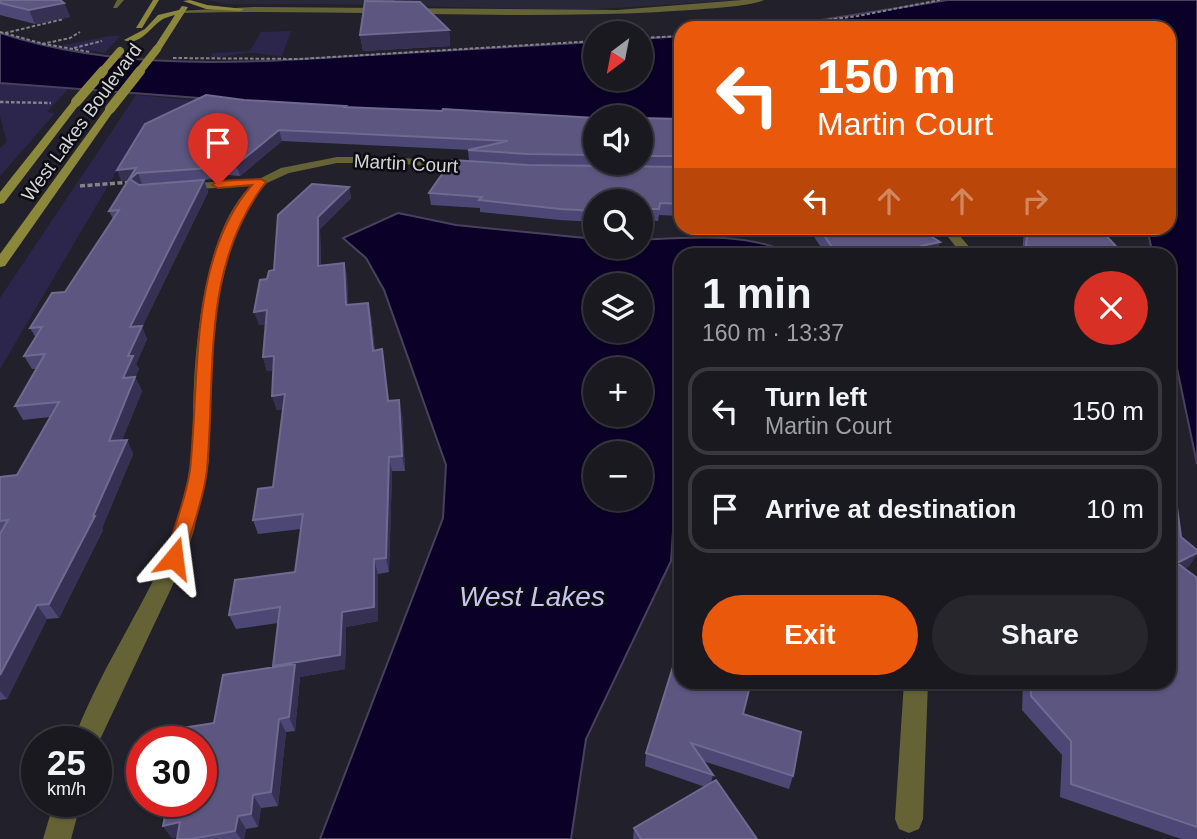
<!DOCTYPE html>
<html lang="en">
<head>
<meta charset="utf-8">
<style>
	:root { --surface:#1a1920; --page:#27262d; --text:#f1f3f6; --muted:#9fa0a5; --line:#38383e; --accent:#ea580c }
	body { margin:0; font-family:Arial,sans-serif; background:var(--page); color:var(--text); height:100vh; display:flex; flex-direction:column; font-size:26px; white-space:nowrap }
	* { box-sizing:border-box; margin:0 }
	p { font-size:23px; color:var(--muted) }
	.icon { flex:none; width:38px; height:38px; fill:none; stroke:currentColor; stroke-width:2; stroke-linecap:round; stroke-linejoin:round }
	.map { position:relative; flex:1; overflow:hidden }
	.side { position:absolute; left:674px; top:248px; width:502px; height:441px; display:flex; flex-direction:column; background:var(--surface); border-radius:21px; box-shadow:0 2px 5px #0004,0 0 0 2px var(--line) }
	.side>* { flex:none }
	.hud { position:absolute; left:674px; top:21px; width:502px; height:214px; border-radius:21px; box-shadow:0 2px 5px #0004,0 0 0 2px var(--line); background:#ea580c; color:#fff; overflow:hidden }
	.needle { width:46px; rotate:212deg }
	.tools { position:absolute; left:583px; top:21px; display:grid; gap:14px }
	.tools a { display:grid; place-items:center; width:70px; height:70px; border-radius:50%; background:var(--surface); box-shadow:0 2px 5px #0004,0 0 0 2px var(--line); font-size:35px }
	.speed { position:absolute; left:21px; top:726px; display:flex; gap:14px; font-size:35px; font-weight:700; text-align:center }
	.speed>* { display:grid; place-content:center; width:91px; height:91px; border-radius:50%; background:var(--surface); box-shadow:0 2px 5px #0004,0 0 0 2px var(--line); line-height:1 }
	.speed small { font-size:18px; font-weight:400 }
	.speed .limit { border:10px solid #d22; background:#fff; color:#111 }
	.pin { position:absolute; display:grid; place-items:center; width:60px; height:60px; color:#fff; margin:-72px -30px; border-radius:50% 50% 50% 0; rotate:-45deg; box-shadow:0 0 7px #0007 }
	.pin .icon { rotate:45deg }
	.me { position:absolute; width:77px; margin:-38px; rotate:16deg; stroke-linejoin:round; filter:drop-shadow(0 0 5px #0008) }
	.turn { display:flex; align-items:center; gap:24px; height:147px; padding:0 28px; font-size:32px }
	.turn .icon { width:91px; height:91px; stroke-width:2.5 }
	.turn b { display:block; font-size:49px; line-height:60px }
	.lanes { display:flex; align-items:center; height:66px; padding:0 28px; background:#0003; justify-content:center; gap:35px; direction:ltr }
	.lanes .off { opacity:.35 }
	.round { display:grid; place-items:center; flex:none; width:74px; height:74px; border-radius:37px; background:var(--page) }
	.overview { display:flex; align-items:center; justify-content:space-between; height:119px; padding:0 28px }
	h1 { font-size:42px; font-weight:800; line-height:52px }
	.primary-button { display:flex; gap:14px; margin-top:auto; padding:14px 28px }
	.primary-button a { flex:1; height:80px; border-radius:42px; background:var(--accent); color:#fff; font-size:28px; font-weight:800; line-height:80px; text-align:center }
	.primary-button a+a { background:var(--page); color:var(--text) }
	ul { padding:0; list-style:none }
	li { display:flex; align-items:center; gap:21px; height:88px; margin:0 14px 10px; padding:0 14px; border:4px solid var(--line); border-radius:21px }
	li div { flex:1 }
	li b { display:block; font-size:26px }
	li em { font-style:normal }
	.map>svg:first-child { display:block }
	.built { fill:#292838 }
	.green { fill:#2c264c }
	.water { fill:#0b0027; stroke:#48405d; stroke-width:2; fill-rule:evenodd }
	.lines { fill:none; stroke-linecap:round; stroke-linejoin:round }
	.path-far2 { stroke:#83828a; stroke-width:2; stroke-dasharray:3.5 2; stroke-linecap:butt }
	.path-far1 { stroke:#83828a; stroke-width:2.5; stroke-dasharray:3.5 2; stroke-linecap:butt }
	.path { stroke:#83828a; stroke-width:3.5; stroke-dasharray:5 2.5; stroke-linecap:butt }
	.minor { fill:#656336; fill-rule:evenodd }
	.tertiary { fill:#656336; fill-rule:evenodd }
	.secondary { fill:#8b883c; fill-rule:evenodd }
	.secondary-bridge-far1 { stroke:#8b883c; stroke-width:8 }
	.secondary-bridge { stroke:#8b883c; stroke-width:10 }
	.wall { fill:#4d4776 }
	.shaded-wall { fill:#363153 }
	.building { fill:#5c5681; stroke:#6f6a8f; stroke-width:2 }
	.route { fill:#ea580c; stroke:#983908; stroke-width:2 }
	.labels { text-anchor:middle; stroke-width:5; stroke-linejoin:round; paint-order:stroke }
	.far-street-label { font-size:19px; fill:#d5d4db; stroke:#0b0b10 }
	.near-water-label { font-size:28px; font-style:italic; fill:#c8c3f5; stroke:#0b0b10 }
</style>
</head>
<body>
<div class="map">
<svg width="1197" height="839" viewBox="0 0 1197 839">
	<rect width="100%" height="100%" fill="#22212b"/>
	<!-- built -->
	<path class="built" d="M207,0H744L580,10L322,4H228Z"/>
	<!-- green -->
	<path class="green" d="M291,31L282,56C269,56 259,52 246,53C234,54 224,58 211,57L213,53L250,51L261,32Z
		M109,36H120L105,53L60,46Z
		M0,83L68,89L47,112L55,113L0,176V148L7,142L0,116Z
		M136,95L211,102L135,140L0,369V298Z"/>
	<!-- water -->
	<path class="water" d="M948,0H1197V464L1169,330V256L1153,255L1147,228H1169V28H770Z
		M0,33C117,72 250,63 371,55C446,51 520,46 595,42V79H640L641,39L681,36V123L641,122L640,117H595V121L479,119L0,83Z
		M398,213L456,225L595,239V247H640L641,240C694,237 746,232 795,255L681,256V414L671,561L586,739L571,839H320L443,518L446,465L384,290L366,258L343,238ZM595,285H640V331H595ZM595,369H640V415H595ZM595,453H640V499H595Z"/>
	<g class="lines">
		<!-- path-far2 -->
		<path class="path-far2" d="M763,28L858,16L940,0
			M0,32L44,44L90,52
			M5,33L64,19
			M640,38L681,36
			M42,44L70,38L80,32
			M74,48L102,41
			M173,58L299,59L595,41"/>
		<!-- path-far1 -->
		<path class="path-far1" d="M0,102L51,103"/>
		<!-- path -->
		<path class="path" d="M80,186L131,182"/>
		<!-- minor -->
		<path class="minor" d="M117,0H124L117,8H113Z
			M337,157H392L471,164L477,167L471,170L392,163H337L289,173L267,183L253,197L233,239L219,295L211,368L209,461L194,530L184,561L96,748V742H73C96,678 135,621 163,560C175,533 183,502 189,473C195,443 192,413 194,383C197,327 208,225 251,186L181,190L175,187L181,184L259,179L281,168Z
			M941,228H953L977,256H963Z
			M904,682H928L923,819L919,829L909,833L899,829L895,819Z
			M54,802H81L71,839H43Z"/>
		<!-- tertiary -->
		<path class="tertiary" d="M742,0H764C747,8 682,10 660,12C501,20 341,9 182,13L178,11L254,7L617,10Z"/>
		<!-- secondary -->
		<path class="secondary" d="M153,0H159L142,28H136Z
			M190,0L207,5L244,9L240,11L206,9L183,1Z
			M182,6L188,7L160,51L153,49L175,15C171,16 167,17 163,19C151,26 140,47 124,40L145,29L158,15L179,10Z
			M73,100L81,102L4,203L0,204V192Z
			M107,107L115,109L5,266L0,267V254Z"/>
		<!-- secondary-bridge-far1 -->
		<path class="secondary-bridge-far1" d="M101,73L120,51
			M138,73L157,49"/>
		<!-- secondary-bridge -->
		<path class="secondary-bridge" d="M76,102L103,71
			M110,109L140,71"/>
	</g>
	<!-- wall -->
	<path class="wall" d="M0,0L64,3L70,17L35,24L0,15Z
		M368,0H394L393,2L449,30L450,46L363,51L360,35Z
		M244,100L345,106L346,107L595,118V163H640V118L681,119V167L528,165L469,161L468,150H471L282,141L240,176L216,174L214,179L142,184L140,185L204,180L208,192L142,327L147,339L136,364L139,369L135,377L142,391L122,440H127L133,454L102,528L103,530L59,618L47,619L7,699L0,700V477L17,475L50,417L23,420L15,406L37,369H32L24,356L36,338L30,328L65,292L113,219L109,211L128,180L121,181Z
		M527,165L681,167V216L659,215L658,221L640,220V201H595V222L560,220L480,212V208L431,205L429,193Z
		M349,187L351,198L320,229L321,266L344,263L347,276L348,305L371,316L375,350L382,349L389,401L402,414L405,471H392L389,572L378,574V621L346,627L345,669L300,677L295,731L286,732L278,806L261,808L258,827L246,829L244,839H177V837L172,838L163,826L214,723L274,667L278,623L236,629L229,615L295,572L301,529L258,534L253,520L273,487L283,409L277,410L272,396L273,370L267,371L263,357L266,324L259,325L267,279Z
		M808,228H918L936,254L930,256H827Z
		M1024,228H1099L1125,256H1022Z
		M1181,537L1197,550V554L1189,566L1184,569L1197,582V839H1181L1060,797L1062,755L1022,710L1023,682H1169Z
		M744,714L793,776L789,789L703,761L713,775L711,783L757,839H633L634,828L705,787L645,766L646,753Z"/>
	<!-- shaded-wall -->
	<path class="shaded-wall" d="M64,3L70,17L35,24L29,10Z
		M449,30L450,46L363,51L360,35Z
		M279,130L282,141L240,176L236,165Z
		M213,163L216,174L214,179L210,168Z
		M136,168L142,184L135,191L130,180L121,181L117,170Z
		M204,180L208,192L142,327L147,339L136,364L139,369L129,392L123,378L128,356L130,327Z
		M349,187L351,198L320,229L321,278L318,266V217Z
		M940,242L936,254L930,256H918L921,246Z
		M344,263L347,276L349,318L346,305Z
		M368,303L371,316L376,364L373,351Z
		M267,310L271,324L259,325L254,312Z
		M382,349L384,363L391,415L388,401Z
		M274,356L278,369L267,371L263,357Z
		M135,377L142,391L116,455L109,441Z
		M285,394L289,408L277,410L272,396Z
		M399,400L402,414L405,471L402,456Z
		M127,440L133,454L102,528L103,530L59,618L49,604L93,516Z
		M389,457L392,471L389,572L386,558Z
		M1197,553V554L1189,566L1169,576L1177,563Z
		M374,559L378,574V621L346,627L345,669L300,677L295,731L289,717L273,666L342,612Z
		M37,605L47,619L7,699L0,691V675Z
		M279,719L286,732L278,806L271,792Z
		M253,795L261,808L258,827L251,814Z
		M238,816L246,829L244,839H241L235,831Z
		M180,822L190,835L172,838L163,826Z"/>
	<!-- building -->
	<path class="building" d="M0,0H60L64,3L29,10L0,3Z
		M365,1L420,2L449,30L360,35Z
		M206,95L244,100L345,106L343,107L442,111L443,109L595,118V155L527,154L468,150L508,141L279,130L236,165L213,163L210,168L137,173L130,179L139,185L204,180L130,327L142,326L128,356H133L123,378L135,377L109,441L127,440L93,516H95L49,604L37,605L0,675V534L8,520L0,521V477L17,475L59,402L15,406L45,354L24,356L42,327L30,328L52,293L65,292L119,210L109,211L136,168L117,170L145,124Z
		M640,118L681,119V156H640Z
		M452,160L527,165L681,167V204L660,203L659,209H640V201H595V211L560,209L479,200L482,197L429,193Z
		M312,184L349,187L318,217V266L344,263L346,305L368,303L373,351L382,349L388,401L399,400L402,456L389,457L386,558L374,559V607L342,612L340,655L273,666L280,607L229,615L235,580L295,572L303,514L253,520L258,489L273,487L285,394L272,396L274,356L263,357L267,310L254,312L260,280L267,279L269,271L274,270L278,215Z
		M819,228H918L940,242L921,246L929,256H838Z
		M1028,228H1099L1125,256H1035L1034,247L1026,246Z
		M1169,447L1181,537L1197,550V553L1177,563L1196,577L1197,582V827L1071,784V741L1031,696V682H1169Z
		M681,641V682H751L743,714L801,732L793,776L691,743L713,775L646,753Z
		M295,664L289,717L279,719L271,792L253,795L251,814L238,816L235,831L191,839H177L180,822L163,826L168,802H201V742H180L183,728L214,723L223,675Z
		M716,780L757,839H641L634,828Z"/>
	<!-- route -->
	<path class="route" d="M261,179L266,182C201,266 216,370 207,470C204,499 191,530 184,558L181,563L174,565L168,563L165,558C173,530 186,499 190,470C200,380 188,258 252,185L218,188L212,185L218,181Z"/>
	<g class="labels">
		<!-- far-street labels -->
		<g class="far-street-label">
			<text transform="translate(81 122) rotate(-54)" y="7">West Lakes Boulevard</text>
			<text transform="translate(406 163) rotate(3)" y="7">Martin Court</text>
		</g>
		<!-- near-water labels -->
		<g class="near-water-label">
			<text x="532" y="606">West Lakes</text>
		</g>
	</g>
</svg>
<div class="tools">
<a><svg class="needle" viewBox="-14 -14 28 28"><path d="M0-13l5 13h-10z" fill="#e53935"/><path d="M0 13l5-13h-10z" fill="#9fa0a5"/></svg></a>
<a><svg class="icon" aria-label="sound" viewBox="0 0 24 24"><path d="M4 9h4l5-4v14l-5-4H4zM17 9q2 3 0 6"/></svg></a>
<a><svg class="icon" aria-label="search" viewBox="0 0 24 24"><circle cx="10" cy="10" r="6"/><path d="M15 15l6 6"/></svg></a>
<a><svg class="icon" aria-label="layers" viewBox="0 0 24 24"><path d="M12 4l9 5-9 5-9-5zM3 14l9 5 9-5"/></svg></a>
<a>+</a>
<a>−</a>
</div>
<div class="speed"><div>25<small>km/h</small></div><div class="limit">30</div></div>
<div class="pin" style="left:218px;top:185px;background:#d93025"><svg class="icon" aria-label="arrive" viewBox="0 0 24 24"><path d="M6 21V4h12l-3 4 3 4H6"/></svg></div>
<svg class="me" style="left:174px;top:558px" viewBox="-20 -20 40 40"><path d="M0-17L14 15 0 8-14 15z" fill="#ea580c" stroke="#fff" stroke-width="4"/></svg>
<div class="hud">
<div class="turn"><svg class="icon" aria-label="left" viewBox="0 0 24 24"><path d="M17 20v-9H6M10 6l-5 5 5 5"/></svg><div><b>150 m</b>Martin Court</div></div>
<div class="lanes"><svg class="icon" aria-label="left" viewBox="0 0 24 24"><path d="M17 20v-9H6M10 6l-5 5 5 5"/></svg><svg class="icon off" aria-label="ahead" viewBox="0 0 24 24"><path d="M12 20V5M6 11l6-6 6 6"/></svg><svg class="icon off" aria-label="ahead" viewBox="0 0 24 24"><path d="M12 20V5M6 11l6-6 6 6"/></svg><svg class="icon off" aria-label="right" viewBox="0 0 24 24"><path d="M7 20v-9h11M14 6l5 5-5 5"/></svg></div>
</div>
<section class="side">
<div class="overview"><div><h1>1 min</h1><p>160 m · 13:37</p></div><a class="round" style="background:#d93025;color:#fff"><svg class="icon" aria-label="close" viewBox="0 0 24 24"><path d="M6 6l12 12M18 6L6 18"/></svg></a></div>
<ul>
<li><svg class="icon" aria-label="left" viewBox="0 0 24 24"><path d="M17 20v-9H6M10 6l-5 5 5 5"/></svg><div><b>Turn left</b><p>Martin Court</p></div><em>150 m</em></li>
<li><svg class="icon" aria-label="arrive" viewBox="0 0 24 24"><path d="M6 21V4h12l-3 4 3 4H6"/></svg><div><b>Arrive at destination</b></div><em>10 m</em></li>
</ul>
<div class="primary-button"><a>Exit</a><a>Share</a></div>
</section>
</div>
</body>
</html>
